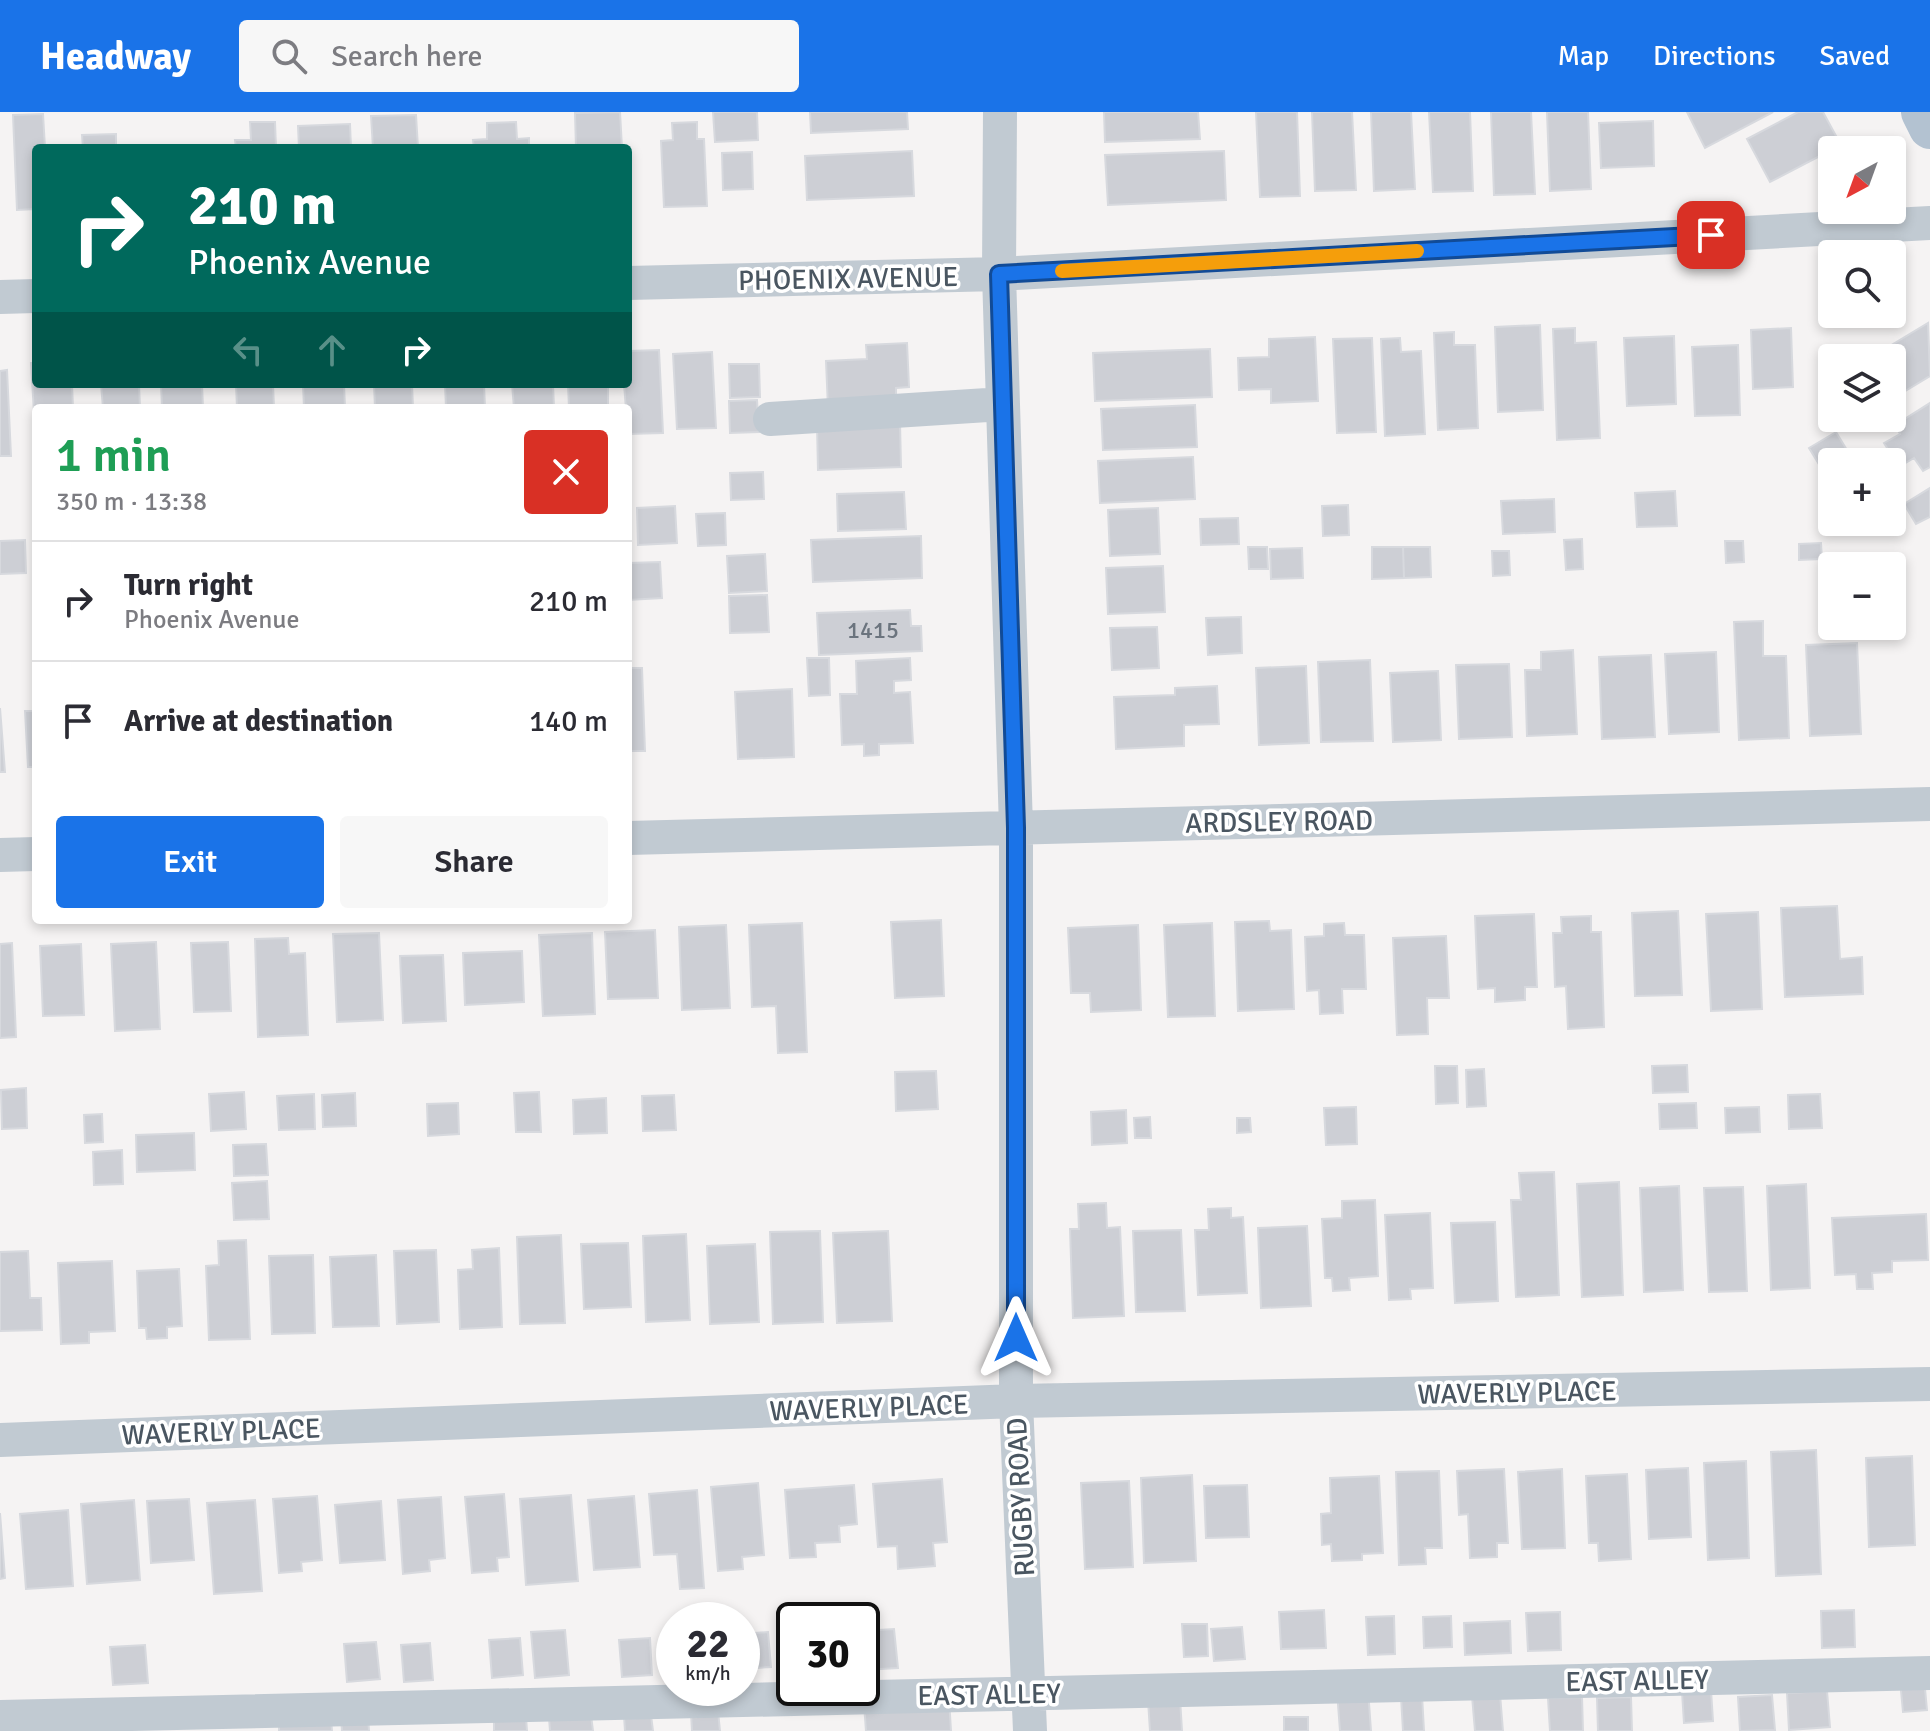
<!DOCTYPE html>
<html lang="en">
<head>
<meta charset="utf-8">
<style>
	:root { --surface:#fff; --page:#f7f7f7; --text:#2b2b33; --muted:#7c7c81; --line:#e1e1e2; --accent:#1a73e8 }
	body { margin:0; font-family:Signika,sans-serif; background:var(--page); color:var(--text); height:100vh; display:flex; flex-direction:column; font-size:30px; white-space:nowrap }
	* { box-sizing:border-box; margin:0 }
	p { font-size:26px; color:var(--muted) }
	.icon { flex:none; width:44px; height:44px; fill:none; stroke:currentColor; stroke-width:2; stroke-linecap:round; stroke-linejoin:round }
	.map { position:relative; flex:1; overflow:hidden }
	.sheet { position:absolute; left:32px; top:292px; width:600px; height:520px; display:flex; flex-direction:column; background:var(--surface); border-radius:8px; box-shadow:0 4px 12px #0003 }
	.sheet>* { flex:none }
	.guide { position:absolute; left:32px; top:32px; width:600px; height:244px; border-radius:8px; box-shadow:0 4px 12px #0003; background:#00695c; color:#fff; overflow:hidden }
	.needle { width:52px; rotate:221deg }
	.fabs { position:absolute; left:1818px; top:24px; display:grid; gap:16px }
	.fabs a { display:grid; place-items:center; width:88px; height:88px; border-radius:8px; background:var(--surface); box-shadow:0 4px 12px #0003; font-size:40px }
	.speed { position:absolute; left:656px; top:1490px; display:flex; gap:16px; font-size:40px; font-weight:700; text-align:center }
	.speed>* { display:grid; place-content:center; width:104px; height:104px; border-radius:50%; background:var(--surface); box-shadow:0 4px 12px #0003; line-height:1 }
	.speed small { font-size:20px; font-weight:400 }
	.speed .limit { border:4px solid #111; border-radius:12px; background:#fff; color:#111 }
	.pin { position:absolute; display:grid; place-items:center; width:68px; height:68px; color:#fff; margin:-34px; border-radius:16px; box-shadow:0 4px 12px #0006 }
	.me { position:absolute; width:88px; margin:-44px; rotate:0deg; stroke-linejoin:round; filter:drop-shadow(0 0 6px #0008) }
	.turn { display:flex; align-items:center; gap:28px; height:168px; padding:0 24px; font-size:36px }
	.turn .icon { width:104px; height:104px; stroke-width:2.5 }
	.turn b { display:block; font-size:56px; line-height:68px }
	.lanes { display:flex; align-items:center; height:76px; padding:0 24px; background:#0003; justify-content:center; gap:40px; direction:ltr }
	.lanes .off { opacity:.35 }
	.round { display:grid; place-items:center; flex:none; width:84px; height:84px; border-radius:8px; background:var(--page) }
	.overview { display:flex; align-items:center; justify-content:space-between; height:136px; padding:0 24px }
	h1 { font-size:48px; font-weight:600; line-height:60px; color:#1e9e55 }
	.button { display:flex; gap:16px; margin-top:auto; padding:16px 24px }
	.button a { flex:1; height:92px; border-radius:8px; background:var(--accent); color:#fff; font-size:32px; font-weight:600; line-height:92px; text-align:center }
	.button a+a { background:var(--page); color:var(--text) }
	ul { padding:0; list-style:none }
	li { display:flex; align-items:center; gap:24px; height:120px; padding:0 24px; border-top:2px solid var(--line) }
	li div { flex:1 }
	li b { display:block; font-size:30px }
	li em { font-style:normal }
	header { display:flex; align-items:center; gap:48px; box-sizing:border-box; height:112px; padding:0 40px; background:var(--accent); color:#fff }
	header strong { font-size:38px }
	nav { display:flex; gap:44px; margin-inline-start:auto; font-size:28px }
	.search { width:560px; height:72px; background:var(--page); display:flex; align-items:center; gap:20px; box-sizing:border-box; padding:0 28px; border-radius:8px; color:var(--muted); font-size:30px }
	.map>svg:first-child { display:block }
	.building { fill:#cdcfd5; stroke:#d7d9de; stroke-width:2 }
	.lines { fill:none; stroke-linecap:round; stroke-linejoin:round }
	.minor { stroke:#c1cad2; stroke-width:34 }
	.major { stroke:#b3c2d1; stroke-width:42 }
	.route-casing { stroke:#114b97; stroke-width:20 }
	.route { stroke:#1a73e8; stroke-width:14 }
	.slow { stroke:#f59e0b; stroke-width:14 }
	.labels { text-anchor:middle; stroke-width:7; stroke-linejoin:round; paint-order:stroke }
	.number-label { font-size:24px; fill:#6b747e }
	.street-label { font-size:28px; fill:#4a5661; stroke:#fff }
</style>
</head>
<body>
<header>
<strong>Headway</strong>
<div class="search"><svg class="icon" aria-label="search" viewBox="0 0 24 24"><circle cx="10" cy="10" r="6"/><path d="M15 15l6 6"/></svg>Search here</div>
<nav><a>Map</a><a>Directions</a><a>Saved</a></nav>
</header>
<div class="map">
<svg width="1930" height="1619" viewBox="0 0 1930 1619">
	<rect width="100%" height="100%" fill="#f5f3f3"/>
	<!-- building -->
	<path class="building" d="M620,0L622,36H576L575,1Z
		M713,0H757L758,28L715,30Z
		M810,0H907L908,17L811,21Z
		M1104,0H1198L1200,27L1105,30Z
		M1256,0H1297L1300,84L1260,85Z
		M1312,0H1352L1356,78L1315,79Z
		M1371,0H1411L1415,77L1374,79Z
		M1429,0H1470L1473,79L1433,80Z
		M1491,0H1531L1535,82L1494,83Z
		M1547,0H1588L1591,77L1550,79Z
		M1687,0H1773L1705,36Z
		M1798,0H1823L1841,33L1770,70L1747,27Z
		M43,2L45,36H36V97L17,98L13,3Z
		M416,3L418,36H373L371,4Z
		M1653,9L1654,54L1601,56L1599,11Z
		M250,10H275L276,36H236L235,28H251Z
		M516,10L517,27L529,26V36H474L473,28L487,27V11Z
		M697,10V27H704L707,94L664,95L661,29L673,28L672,11Z
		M350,12L351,36H299L298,14Z
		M116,22V36H83L82,23Z
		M209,33V36H154V35Z
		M912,39L914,84L807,88L805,44Z
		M1224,39L1226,88L1108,93L1105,43Z
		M752,40L753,77L723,78L722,41Z
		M1928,211L1930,264L1892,287V246H1870Z
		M1540,213L1543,298L1498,300L1495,215Z
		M1575,216V231L1596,230L1600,326L1557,328L1553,217Z
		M1791,216L1793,275L1753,277L1751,218Z
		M1454,220V233H1475L1478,316L1438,318L1434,221Z
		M1674,224L1676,292L1627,294L1624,226Z
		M1315,225L1318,289L1271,291V277L1239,278L1238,246L1269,245V227Z
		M1372,226L1376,320L1337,321L1333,227Z
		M1400,226L1401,240L1421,239L1425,322L1385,324L1381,227Z
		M907,231L909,275L896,276V293L828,296L826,249L867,247L866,233Z
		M1738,233L1740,303L1695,304L1692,235Z
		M1210,237L1212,285L1095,289L1093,241Z
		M659,238L663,321L628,322L624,272H628V239Z
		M712,240L716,316L677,317L673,242Z
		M31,251H36V272H72L73,296H36V334Z
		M729,252H759L760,285L730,286Z
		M7,258L11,344H0V259Z
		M101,272H139L140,296H103Z
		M161,272H202L203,296H162Z
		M236,272H273L274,296H237Z
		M303,272H344L345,296H304Z
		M374,272H412L413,296H375Z
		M445,272H484L485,296H446Z
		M512,272H553L554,296H514Z
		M568,272H608V296H569Z
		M757,288L759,320L730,321L729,289Z
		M1930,291V355L1923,359L1914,346L1899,355L1884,331L1900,322L1895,313Z
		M1195,293L1197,335L1103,338L1101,297Z
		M900,310L901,355L818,358L817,313Z
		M1836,320L1850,343L1832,350L1823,359L1809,336Z
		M1193,345L1195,387L1100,391L1098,349Z
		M763,360L764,387L731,388L730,361Z
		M1930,376V405L1916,412L1904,392Z
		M1675,379L1677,414L1637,415L1635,381Z
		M904,380L906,417L838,419L837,382Z
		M1554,387L1555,420L1503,422L1501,389Z
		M1348,393L1349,423L1323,424L1322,394Z
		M675,394L677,431L638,433L637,396Z
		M1158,396L1160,442L1110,444L1108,398Z
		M725,401L726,433L698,434L696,402Z
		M1238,406L1239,432L1201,433L1200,407Z
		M921,424L922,466L813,470L811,428Z
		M1582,427L1583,457L1566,458L1564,428Z
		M25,428L26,461L0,462V429Z
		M1725,429H1743L1744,450L1726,451Z
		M1821,431L1822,447L1799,448V432Z
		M1248,435H1267L1268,457H1249Z
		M1372,435H1403L1404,466L1372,467Z
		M1403,435H1430L1431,465L1404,466Z
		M1302,436L1303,466L1271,467L1270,437Z
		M1492,439H1509L1510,463L1493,464Z
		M765,442L767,479L729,481L727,444Z
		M660,450L662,486L628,488V451Z
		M1163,454L1165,500L1108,502L1106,456Z
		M767,483L769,520L730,521L729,484Z
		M910,498L911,514H921L922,539L819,543L817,501Z
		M1241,505L1242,541L1208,543L1206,506Z
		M1763,509V544H1786L1789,626L1739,628L1734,510Z
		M1157,515L1159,556L1112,558L1110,516Z
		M1857,531L1861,622L1810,624L1806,533Z
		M1573,538L1577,622L1527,624L1525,558H1541V540Z
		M1716,540L1719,620L1669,622L1665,542Z
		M1651,543L1655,625L1602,627L1599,545Z
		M807,546H829L830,583L809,584Z
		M910,546L911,568L894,569V581L910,580L913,631L879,632V643L864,644V632L842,633L840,582H857L856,549Z
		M1370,548L1373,629L1321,630L1318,550Z
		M1509,552L1512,625L1459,627L1456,553Z
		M1306,554L1309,631L1259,633L1256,556Z
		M628,556H642L645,639H628Z
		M1438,559L1441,628L1393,630L1390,561Z
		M1217,574L1219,612L1184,613V634L1116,637L1114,585L1175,583V576Z
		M792,577L794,645L738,647L735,580Z
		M0,596L5,660H0Z
		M25,599H36V655H28Z
		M1837,794L1840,847L1862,845L1863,882L1785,885L1781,796Z
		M1678,799L1682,883L1635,884L1632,801Z
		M1758,800L1762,897L1711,899L1706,802Z
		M1534,802L1537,875H1525V888L1495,890V876L1478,877L1475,804Z
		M1591,804V820H1601L1604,915L1568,917L1566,874L1555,875L1553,821H1562L1561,805Z
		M941,808L944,884L895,886L891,810Z
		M1269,809L1270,819L1291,818L1294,897L1238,899L1235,810Z
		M802,811L807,940L778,941L776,894L752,895L749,813Z
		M1212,811L1215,904L1168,905L1164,813Z
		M1344,811L1345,823H1364L1366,877H1342L1343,901L1320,902L1319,878L1307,879L1305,825L1324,824V812Z
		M726,813L730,896L682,898L679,815Z
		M1138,813L1141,898L1091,900L1090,881H1071L1068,816Z
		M655,818L658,886L608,887L605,820Z
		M379,821L383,908L337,910L333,822Z
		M592,821L595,902L543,904L539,823Z
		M1446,824L1449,886H1427L1428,922L1397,923L1393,826Z
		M288,826L289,842L305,841L308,923L258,925L255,827Z
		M156,830L160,917L115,919L111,832Z
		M228,830L231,899L194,900L191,831Z
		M12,831L16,925L0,926V832Z
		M81,832L84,903L43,904L40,834Z
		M522,839L524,890L465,893L463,841Z
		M443,843L446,909L403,911L400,844Z
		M1687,953L1688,980L1653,981L1652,954Z
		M1435,954H1457L1458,991L1436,992Z
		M1484,957L1486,994L1467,995L1466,958Z
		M936,959L938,997L896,999L895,960Z
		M26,976L27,1016L2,1017L1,978Z
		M244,980L246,1017L211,1019L209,982Z
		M539,980L541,1020H516L514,981Z
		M355,981L356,1014L323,1015L322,983Z
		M314,982L315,1017L279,1018L277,984Z
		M1820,982L1822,1016L1789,1017L1788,983Z
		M674,983L676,1018L643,1019L642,984Z
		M606,986L607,1021L574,1022L573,988Z
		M458,991L459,1022L428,1024L427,992Z
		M1696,991L1697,1016L1660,1017L1659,992Z
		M1356,995L1357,1032L1326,1033L1324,996Z
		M1759,995L1760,1020L1726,1021L1725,996Z
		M1126,998L1127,1031L1092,1033L1091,1000Z
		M102,1002L103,1030L85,1031L84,1003Z
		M1150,1005L1151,1026H1135L1134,1006Z
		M1237,1006H1250L1251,1020L1237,1021Z
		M194,1021L195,1058L137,1060L136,1023Z
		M266,1032L268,1063L234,1064L233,1033Z
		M122,1038L123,1072L94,1073L93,1040Z
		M1554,1060L1559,1183L1516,1185L1511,1088H1521L1519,1061Z
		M267,1069L269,1107L234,1108L232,1071Z
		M1619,1070L1623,1183L1582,1185L1577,1072Z
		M1806,1072L1810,1176L1771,1178L1767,1074Z
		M1679,1074L1683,1178L1644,1180L1640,1076Z
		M1743,1075L1747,1179L1709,1180L1704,1076Z
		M1375,1088L1378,1164L1349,1166L1350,1178L1333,1179L1332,1166H1325L1322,1107L1342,1106V1089Z
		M1106,1091L1107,1116L1120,1115L1124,1204L1073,1206L1070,1117H1079L1078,1092Z
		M1231,1096V1106L1243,1105L1247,1181L1198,1183L1195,1118H1209L1208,1097Z
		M1430,1101L1433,1176L1410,1177L1411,1187L1389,1188L1385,1103Z
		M1926,1102L1928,1148L1892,1149V1160L1872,1161L1873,1177H1857L1856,1162L1835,1163L1832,1106Z
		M1495,1110L1498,1189L1455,1191L1451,1111Z
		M1307,1114L1311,1194L1261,1196L1258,1116Z
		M1181,1118L1185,1199L1136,1200L1133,1119Z
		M820,1119L823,1210L773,1212L770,1120Z
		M888,1119L892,1209L837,1211L833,1121Z
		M686,1122L690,1208L646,1210L643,1124Z
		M561,1123L565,1211L520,1212L517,1125Z
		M246,1128L250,1227L209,1228L206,1154L219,1153L218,1129Z
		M628,1131L631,1195L584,1197L581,1132Z
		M755,1132L759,1210L710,1212L707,1134Z
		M499,1136L502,1215L460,1217L458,1158L473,1157L472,1138Z
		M436,1138L439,1210L397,1212L394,1139Z
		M28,1139L30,1186H41L42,1218L0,1219V1140Z
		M313,1143L315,1221L272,1222L269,1144Z
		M376,1143L379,1214L333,1215L330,1145Z
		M112,1149L115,1219L89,1220V1231L61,1232L58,1151Z
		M179,1157L182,1214L167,1215V1226L147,1227L146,1216H139L137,1159Z
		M1816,1338L1821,1462L1776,1464L1771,1340Z
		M1912,1344L1915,1433L1869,1435L1866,1346Z
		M1746,1349L1749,1446L1708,1448L1704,1351Z
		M1688,1356L1691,1425L1649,1427L1646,1358Z
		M1504,1357L1508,1431H1497V1445L1470,1446L1468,1402L1459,1403L1457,1359Z
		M1562,1357L1565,1436L1522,1437L1518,1360Z
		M1439,1359L1442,1436H1425L1426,1452L1399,1453L1396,1360Z
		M1627,1362L1631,1447L1599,1449L1598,1431H1589L1586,1364Z
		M1192,1363L1196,1449L1144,1451L1141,1366Z
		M1379,1364L1383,1441L1362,1442V1448L1332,1449L1331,1432L1322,1433L1321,1402L1331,1401L1330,1366Z
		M942,1367L947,1430L933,1431L935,1454L898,1457L897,1434L878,1435L873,1372Z
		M1129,1369L1133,1455L1085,1457L1081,1371Z
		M758,1371L764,1443L742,1445L743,1457L718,1459L711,1375Z
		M854,1373L857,1412L839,1414L840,1430L815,1431L816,1445L790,1446L785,1378Z
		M1247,1373L1249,1425L1206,1426L1204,1374Z
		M697,1378L704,1476L680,1477L677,1442L654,1443L649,1382Z
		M504,1382L509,1445L497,1446L498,1459L472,1461L465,1385Z
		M571,1383L578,1469L526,1473L520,1387Z
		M317,1384L322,1448L301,1450L302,1459L279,1461L273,1387Z
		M634,1384L640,1455L594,1458L588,1388Z
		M441,1385L445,1446L429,1448L430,1459L403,1462L398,1388Z
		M189,1387L194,1448L151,1451L147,1389Z
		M134,1388L140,1468L87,1472L81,1392Z
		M255,1388L262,1479L214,1482L207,1391Z
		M381,1389L385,1448L340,1451L335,1393Z
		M68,1398L73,1474L26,1477L20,1402Z
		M0,1401L5,1466L0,1467Z
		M1324,1498L1326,1536L1281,1537L1279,1500Z
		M1854,1498L1855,1535L1822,1536L1821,1499Z
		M1560,1500L1561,1538L1528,1539L1526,1501Z
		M1394,1504L1395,1542L1368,1543L1366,1505Z
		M1451,1504L1452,1535L1424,1536L1423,1505Z
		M1510,1509L1511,1541L1465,1543L1464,1511Z
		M1182,1512H1207L1208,1544L1184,1545Z
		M1242,1515L1245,1547L1214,1549L1211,1517Z
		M894,1517L898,1556L863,1558L862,1519Z
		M565,1518L569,1563L535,1566L531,1520Z
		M768,1520L771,1555L742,1557V1522Z
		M674,1522V1555H670L668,1523Z
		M520,1526L523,1563L492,1566L489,1528Z
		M650,1526L652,1563L622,1565L619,1528Z
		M376,1530L380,1567L347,1570L344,1532Z
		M430,1531L433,1568L404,1570L401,1533Z
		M145,1533L148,1571L113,1573L110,1535Z
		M1924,1566L1927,1598L1903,1600L1900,1568Z
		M1368,1577L1371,1619H1340L1337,1579Z
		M1711,1578L1713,1609L1684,1611L1682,1580Z
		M1827,1579L1830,1615L1789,1618L1787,1581Z
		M1500,1582L1503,1619H1475L1472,1584Z
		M1422,1583L1424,1619H1403L1401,1585Z
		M1772,1583L1775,1618L1740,1619L1738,1585Z
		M1582,1585L1583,1619H1550L1548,1586Z
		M1631,1585L1632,1619H1598L1597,1586Z
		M949,1586L951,1619H866L864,1592Z
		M1180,1586L1182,1619H1150L1148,1588Z
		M718,1599L720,1619H692L691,1601Z
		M591,1603L593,1619H550L549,1606Z
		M651,1603L653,1619H625L624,1604Z
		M368,1604L369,1619H342L341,1606Z
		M526,1605L527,1619H494V1608Z
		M1284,1605H1308V1619H1284Z
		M331,1606L332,1619H279V1610Z"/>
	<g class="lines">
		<!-- minor -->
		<path class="minor" d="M1000,0L999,162L1016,716V1289L1030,1619
			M628,171L999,162L1930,111
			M0,185L36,184
			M770,307L1003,292
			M628,726L1930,692
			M0,743L36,742
			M0,1328L1016,1289L1930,1272
			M0,1605L1930,1561"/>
		<!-- major -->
		<path class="major" d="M1922,0L1930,16"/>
	</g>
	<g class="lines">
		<!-- route casing -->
		<g class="route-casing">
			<path id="route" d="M1016,1226V716L999,162L1711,123"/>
		</g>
		<!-- route -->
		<use href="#route" class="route"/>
		<!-- slow -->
		<path class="slow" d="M1062,159L1417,139"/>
	</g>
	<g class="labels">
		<!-- number labels -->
		<g class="number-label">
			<text x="873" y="526">1415</text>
		</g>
		<!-- street labels -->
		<g class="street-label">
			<text transform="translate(848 166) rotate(-1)" y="10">PHOENIX AVENUE</text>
			<text transform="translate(1279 709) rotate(-1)" y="10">ARDSLEY ROAD</text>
			<text transform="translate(1517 1280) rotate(-1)" y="10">WAVERLY PLACE</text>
			<text transform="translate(869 1295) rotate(-2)" y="10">WAVERLY PLACE</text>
			<text transform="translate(221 1319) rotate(-2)" y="10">WAVERLY PLACE</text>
			<text transform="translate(1020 1385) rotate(-93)" y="10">RUGBY ROAD</text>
			<text transform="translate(1637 1568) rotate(-1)" y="10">EAST ALLEY</text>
			<text transform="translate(989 1582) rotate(-1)" y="10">EAST ALLEY</text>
		</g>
	</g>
</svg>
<div class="fabs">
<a><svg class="needle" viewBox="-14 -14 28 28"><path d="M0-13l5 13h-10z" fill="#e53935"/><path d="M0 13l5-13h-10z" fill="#7c7c81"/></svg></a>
<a><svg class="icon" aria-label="search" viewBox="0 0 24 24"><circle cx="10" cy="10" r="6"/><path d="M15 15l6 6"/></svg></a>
<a><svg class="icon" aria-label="layers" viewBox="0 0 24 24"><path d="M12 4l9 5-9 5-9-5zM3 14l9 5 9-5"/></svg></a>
<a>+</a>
<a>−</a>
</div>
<div class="speed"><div>22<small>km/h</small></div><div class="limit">30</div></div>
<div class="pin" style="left:1711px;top:123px;background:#d93025"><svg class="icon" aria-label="arrive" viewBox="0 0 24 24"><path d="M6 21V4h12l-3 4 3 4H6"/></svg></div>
<svg class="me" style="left:1016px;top:1226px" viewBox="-20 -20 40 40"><path d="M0-17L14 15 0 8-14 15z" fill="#1a73e8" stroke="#fff" stroke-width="4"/></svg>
<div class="guide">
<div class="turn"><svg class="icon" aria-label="right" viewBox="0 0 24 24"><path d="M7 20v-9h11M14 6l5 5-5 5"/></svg><div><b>210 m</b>Phoenix Avenue</div></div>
<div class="lanes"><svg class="icon off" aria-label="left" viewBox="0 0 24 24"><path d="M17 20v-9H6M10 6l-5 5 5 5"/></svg><svg class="icon off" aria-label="ahead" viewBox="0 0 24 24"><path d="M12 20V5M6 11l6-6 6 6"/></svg><svg class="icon" aria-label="right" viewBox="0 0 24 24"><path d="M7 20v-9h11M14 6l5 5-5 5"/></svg></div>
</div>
<section class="sheet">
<div class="overview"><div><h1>1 min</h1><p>350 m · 13:38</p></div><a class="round" style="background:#d93025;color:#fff"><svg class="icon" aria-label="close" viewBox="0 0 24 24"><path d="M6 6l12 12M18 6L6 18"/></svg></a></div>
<ul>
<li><svg class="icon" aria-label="right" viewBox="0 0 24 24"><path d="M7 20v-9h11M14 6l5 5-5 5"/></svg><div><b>Turn right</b><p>Phoenix Avenue</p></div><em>210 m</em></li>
<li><svg class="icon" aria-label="arrive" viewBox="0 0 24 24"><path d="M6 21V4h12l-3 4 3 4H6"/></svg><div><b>Arrive at destination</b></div><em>140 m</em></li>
</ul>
<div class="button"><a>Exit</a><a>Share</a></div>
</section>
</div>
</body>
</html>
